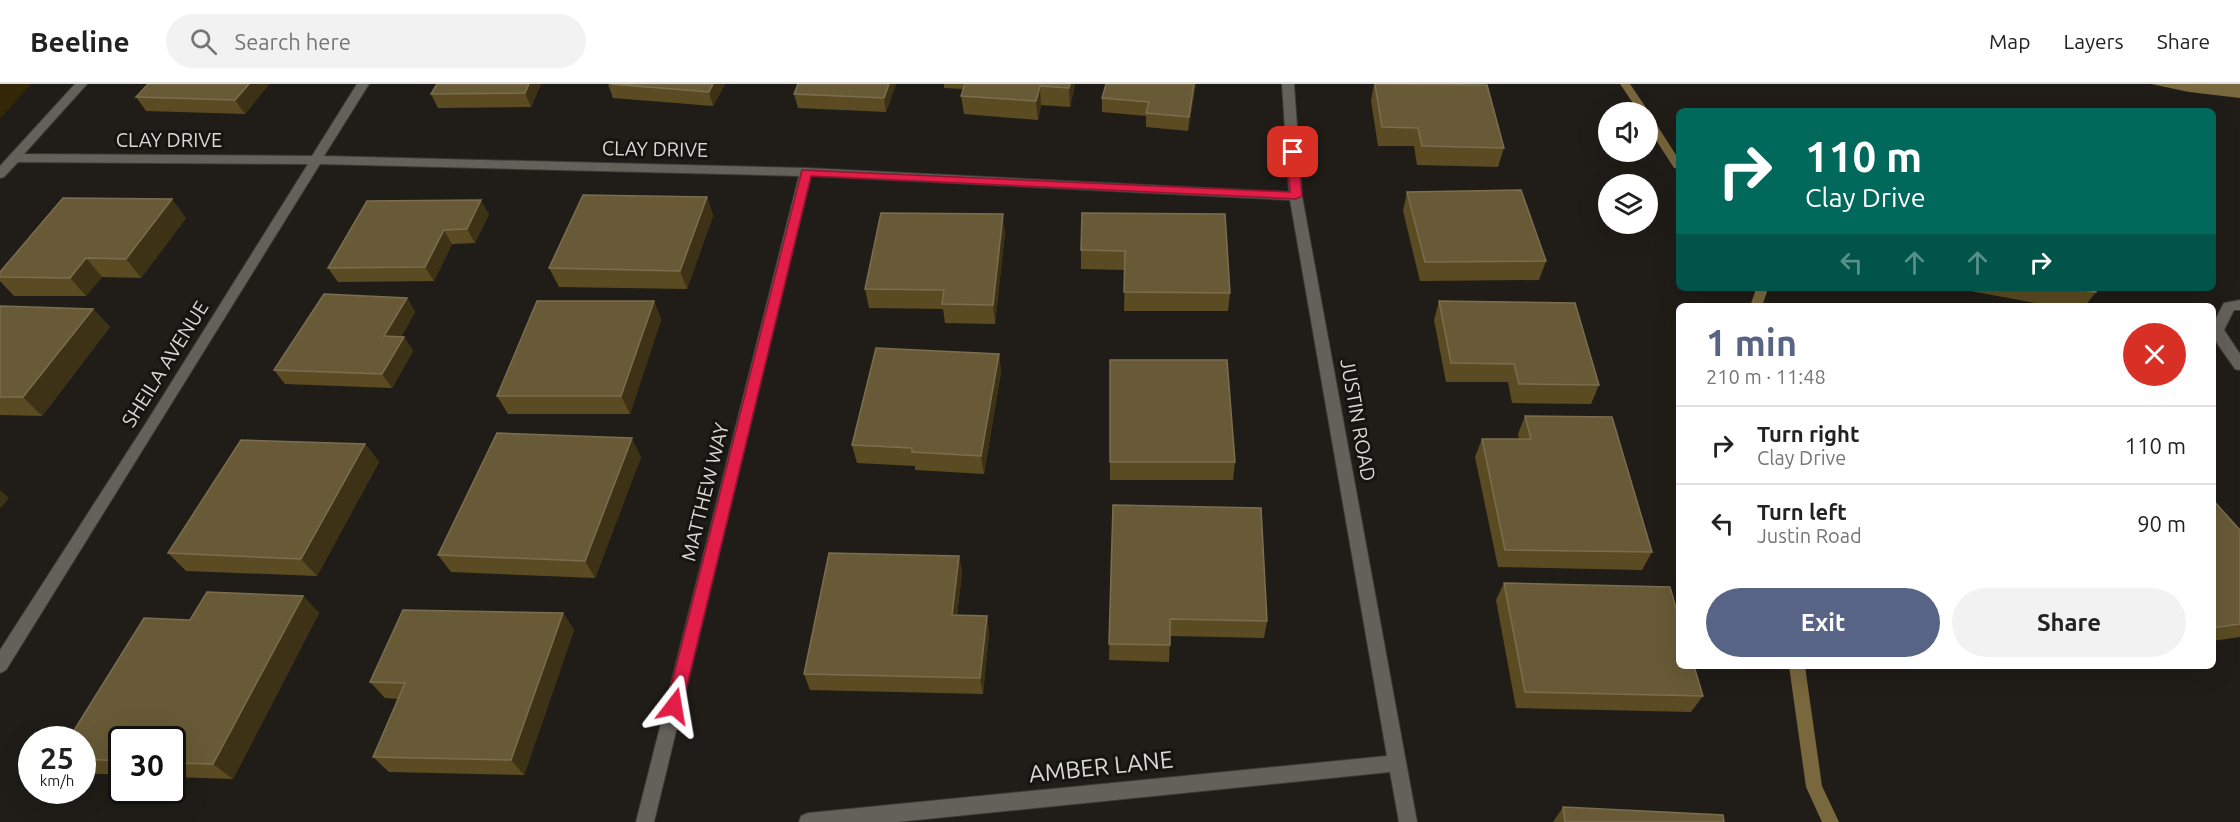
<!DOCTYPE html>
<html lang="en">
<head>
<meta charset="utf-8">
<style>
	:root { --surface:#fff; --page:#f2f2f2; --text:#222; --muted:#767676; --line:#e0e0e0; --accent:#586485 }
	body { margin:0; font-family:Ubuntu,sans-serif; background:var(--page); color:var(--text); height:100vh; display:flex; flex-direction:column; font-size:22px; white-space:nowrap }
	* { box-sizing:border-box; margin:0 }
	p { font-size:20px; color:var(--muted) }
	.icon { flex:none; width:33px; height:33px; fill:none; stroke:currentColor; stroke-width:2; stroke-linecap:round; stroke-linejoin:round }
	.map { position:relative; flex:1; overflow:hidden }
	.details { position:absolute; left:1676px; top:219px; width:540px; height:366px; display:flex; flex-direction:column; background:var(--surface); border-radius:9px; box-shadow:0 6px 24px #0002 }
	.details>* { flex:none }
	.top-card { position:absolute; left:1676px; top:24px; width:540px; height:183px; border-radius:9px; box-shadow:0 6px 24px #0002; background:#00695c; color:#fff; overflow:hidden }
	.buttons { position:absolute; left:1598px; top:18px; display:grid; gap:12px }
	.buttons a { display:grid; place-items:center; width:60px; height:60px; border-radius:50%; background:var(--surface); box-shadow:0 6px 24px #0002; font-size:30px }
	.speed { position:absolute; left:18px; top:642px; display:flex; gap:12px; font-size:30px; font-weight:700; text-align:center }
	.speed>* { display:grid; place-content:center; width:78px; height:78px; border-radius:50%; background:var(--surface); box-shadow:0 6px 24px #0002; line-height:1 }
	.speed small { font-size:15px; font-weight:400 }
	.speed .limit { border:3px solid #111; border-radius:9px; background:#fff; color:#111 }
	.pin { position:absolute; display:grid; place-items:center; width:51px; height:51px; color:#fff; margin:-26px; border-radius:12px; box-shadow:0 3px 9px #0006 }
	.me { position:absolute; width:66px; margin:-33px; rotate:14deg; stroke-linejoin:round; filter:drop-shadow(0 0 4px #0008) }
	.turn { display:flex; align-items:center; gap:21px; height:126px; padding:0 30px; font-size:27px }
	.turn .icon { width:78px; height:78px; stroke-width:2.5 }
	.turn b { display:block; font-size:42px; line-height:51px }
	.lanes { display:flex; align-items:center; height:57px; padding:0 30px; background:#0003; justify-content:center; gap:30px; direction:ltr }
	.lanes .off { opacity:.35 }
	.round { display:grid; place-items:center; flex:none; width:63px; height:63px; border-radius:32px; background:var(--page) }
	.headline { display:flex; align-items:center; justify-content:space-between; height:102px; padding:0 30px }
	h1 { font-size:36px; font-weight:600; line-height:45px; color:var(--accent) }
	.cta { display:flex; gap:12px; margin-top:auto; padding:12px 30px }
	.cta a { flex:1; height:69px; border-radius:36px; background:var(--accent); color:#fff; font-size:24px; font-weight:600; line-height:69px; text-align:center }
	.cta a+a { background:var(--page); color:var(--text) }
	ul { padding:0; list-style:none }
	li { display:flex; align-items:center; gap:18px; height:78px; padding:0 30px; border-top:2px solid var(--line) }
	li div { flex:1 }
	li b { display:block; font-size:22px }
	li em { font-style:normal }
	header { display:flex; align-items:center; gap:36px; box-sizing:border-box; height:84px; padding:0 30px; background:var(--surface); border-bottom:2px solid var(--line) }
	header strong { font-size:28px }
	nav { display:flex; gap:33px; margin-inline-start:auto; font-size:21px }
	.search { width:420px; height:54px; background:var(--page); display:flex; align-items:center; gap:15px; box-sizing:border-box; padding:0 21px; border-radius:33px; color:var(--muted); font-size:22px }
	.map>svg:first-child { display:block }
	.green { fill:#332707 }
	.water { fill:#79673d }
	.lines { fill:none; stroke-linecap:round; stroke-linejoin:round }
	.stream { fill:#79673d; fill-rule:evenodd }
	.minor-casing { stroke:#3b3a36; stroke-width:2 }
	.minor { fill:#64615b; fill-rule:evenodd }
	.wall { fill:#5b4b22 }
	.shaded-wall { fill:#3d3216 }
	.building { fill:#685a36; stroke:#7a6e4f; stroke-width:1.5 }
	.route { fill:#e11d48; stroke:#92132f; stroke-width:1.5 }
	.labels { text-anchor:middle; stroke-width:6; stroke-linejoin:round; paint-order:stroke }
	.street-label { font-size:20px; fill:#dad8d5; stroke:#16140f }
	.near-street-label { font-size:24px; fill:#dad8d5; stroke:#16140f }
</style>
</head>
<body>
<header>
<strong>Beeline</strong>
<div class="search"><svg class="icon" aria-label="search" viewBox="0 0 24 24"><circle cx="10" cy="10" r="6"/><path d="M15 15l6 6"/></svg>Search here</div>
<nav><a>Map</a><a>Layers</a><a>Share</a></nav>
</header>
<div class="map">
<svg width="2240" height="738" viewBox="0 0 2240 738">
	<rect width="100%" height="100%" fill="#201d18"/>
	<!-- green -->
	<path class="green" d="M0,0H31L0,35Z"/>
	<!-- water -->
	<path class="water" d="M2151,0H2240V14L2189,8Z"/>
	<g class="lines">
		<!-- stream -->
		<path class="stream" d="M1620,0H1630L1649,28L1648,30L1639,28Z
			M1647,31L1651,32L1678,74V85L1674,84L1647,42Z
			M1752,204H1764L1767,208L1762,222H1750L1755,208Z
			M1789,582H1805L1822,702L1839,738H1822L1806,703Z"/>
		<!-- minor casing -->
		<g class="minor-casing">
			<path id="minor" d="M75,0H87L24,70L312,72L357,0H369L324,72L806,84L1289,108L1282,0H1294L1302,112L1417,738H1399L1390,688L897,738H799L801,732L808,729L1387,672L1290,116L811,92L654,738H636L799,92L320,80L6,586L0,589V566L146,339L308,80L18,78L4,93L0,94V82Z
				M2240,216V226H2234L2224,246L2240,270V286L2235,285C2215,254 2204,253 2224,219Z"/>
		</g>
		<!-- minor -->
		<use href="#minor" class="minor"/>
	</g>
	<!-- wall -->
	<path class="wall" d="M269,0L245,30L146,27L136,13Z
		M541,0L531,23L438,24L431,10Z
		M608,0H725L713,22L613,14Z
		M896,0L886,28L798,24L794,10Z
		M944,0H1075L1070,23L1041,21L1038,36L964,30L961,12L964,5L944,4Z
		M1196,0L1188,47L1146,43V32L1102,28V14Z
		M1374,0H1463L1504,64L1498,83L1417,81L1414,62H1378L1371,17Z
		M1407,108L1546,177L1539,196L1420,197L1403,127Z
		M707,113L713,132L687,205L559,203L549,184Z
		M489,130L475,159L452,160L434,197L338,198L328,184Z
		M1225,130L1230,209L1228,227H1124L1125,186L1081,185V166Z
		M186,134L141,194L102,193L86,212H14L0,197V188Z
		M1005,149L995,240L945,239L943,225L869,224L865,205Z
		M1954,204H2095L2096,208L2085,222H2052Z
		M407,214L415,228L401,253H404L413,267L392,304L285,300L274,286Z
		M654,217L661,236L630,330H508L497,312Z
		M1439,217L1599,301L1591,320L1512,319L1508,298H1446L1434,236Z
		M0,222L93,225L110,243L42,332L0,331Z
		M999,270L1001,288L984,390L915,386V382L857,379L852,361Z
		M1110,276L1235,378L1233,396H1110Z
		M1525,332L1652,468L1642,486L1498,483L1475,373L1482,355H1519L1518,350Z
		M365,360L379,378L317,492L186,487L168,469Z
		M641,373L595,494L451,488L438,471Z
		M2212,415L2240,446V553L2212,557Z
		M1113,421L1267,537L1264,554L1170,552L1169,578L1109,576Z
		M959,472L962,489L957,531L987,532L989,549L983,610L810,606L804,590Z
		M1504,499L1703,612L1691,628L1516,624L1496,516Z
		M303,512L319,529L233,695L172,693V656H122V691L82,689V656L190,536Z
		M563,529L574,546L524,691L389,688L373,673L398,615L385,614L370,598Z
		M1563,723L1724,738H1553Z"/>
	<!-- shaded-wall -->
	<path class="shaded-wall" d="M249,0H269L245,30L235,16Z
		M529,0H541L531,23L525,9Z
		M713,0H725L713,22L709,8Z
		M889,0H896L886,28L884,14Z
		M1070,0H1075L1070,23L1069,4Z
		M1194,0H1196L1188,47L1189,33Z
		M1040,2L1041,21L1038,36L1036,17Z
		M707,113L713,132L687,205L680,187Z
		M172,115L186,134L141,194L126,175Z
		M481,116L489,130L475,159L467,145Z
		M1003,130L1005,149L995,240L993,221Z
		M444,146L452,160L434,197L425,183Z
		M86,174L102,193L86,212L70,194Z
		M407,214L415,228L393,266L384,252Z
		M654,217L661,236L630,330L621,312Z
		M93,225L110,243L42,332L23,313Z
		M404,253L413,267L392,304L382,290Z
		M999,270L1001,288L984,390L981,372Z
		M632,354L641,373L595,494L585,477Z
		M365,360L379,378L317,492L301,475Z
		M0,406L9,414L0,425Z
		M959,472L962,489L955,548L952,531Z
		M303,512L319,529L233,695L213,680Z
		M563,529L574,546L524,691L511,676Z
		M987,532L989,549L983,610L980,594Z"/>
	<!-- building -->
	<path class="building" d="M148,0H249L235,16L136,13Z
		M437,0H529L525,9L431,10Z
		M611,0H713L709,8Z
		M798,0H889L884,14L794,10Z
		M965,0H1070L1069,4L1040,2L1036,17L961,12Z
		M1106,0H1194L1189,33L1146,29L1149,18L1102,14Z
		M1375,0L1487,1L1504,64L1422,62L1418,44L1382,43Z
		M1521,106L1546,177L1425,178L1407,108Z
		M583,111L707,113L680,187L549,184Z
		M63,114L172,115L126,175L86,174L70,194L0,193V188Z
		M481,116L467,145L444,146L425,183L328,184L367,117Z
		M881,129L1003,130L993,221L942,220L944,206L865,205Z
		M1082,129L1225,130L1230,209L1124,208L1125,167L1081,166Z
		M2071,204H2095L2096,208Z
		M324,210L407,214L384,252L404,253L382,290L274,286Z
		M537,217H654L621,312H497Z
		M1439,217L1575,219L1599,301L1519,300L1514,280L1451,279Z
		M0,222L93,225L23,313H0Z
		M876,264L999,270L981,372L912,368V364L852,361Z
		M1110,276H1227L1235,378H1110Z
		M1525,332L1612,333L1652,468L1505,466L1482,355H1531Z
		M497,349L632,354L585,477L438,471Z
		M241,356L365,360L301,475L168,469Z
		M2212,415L2240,446V540L2212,544Z
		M1113,421L1261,424L1267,537L1170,535V561L1109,560Z
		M829,469L959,472L952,531L987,532L980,594L804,590Z
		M1504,499L1670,503L1678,531V582H1694L1703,612L1525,608Z
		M207,508L303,512L213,680L172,679V656H122V677L82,675V656H68L144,534L190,536Z
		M403,526L563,529L511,676L373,673L405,599L370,598Z
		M1563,723L1723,731L1724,738H1565Z"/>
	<!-- route -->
	<path class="route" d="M1293,64L1298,68L1302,112L1296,115L811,92L682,622L679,627L674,629L668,627L666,622L802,86L1290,108L1287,68Z"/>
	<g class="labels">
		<!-- street labels -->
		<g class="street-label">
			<text x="169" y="63">CLAY DRIVE</text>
			<text transform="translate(655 65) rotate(1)" y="7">CLAY DRIVE</text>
			<text transform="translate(165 280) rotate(-58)" y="7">SHEILA AVENUE</text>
			<text transform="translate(1358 336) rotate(80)" y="7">JUSTIN ROAD</text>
			<text transform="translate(705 408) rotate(-76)" y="7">MATTHEW WAY</text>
		</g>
		<!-- near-street labels -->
		<g class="near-street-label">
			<text transform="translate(1101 683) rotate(-6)" y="8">AMBER LANE</text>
		</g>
	</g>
</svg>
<div class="buttons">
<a><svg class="icon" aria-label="sound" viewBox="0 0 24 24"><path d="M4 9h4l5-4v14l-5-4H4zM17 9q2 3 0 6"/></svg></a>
<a><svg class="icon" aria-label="layers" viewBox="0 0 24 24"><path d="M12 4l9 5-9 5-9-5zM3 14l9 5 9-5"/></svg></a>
</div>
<div class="speed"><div>25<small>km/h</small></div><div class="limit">30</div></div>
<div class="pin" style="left:1293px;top:68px;background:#d93025"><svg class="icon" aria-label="arrive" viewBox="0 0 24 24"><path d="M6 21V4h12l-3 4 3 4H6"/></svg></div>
<svg class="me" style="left:674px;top:622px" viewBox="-20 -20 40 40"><path d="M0-17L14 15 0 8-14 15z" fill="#e11d48" stroke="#fff" stroke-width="4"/></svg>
<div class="top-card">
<div class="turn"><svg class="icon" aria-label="right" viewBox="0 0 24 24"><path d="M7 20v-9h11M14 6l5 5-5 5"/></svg><div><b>110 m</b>Clay Drive</div></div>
<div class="lanes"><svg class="icon off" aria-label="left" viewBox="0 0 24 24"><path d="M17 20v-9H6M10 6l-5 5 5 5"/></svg><svg class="icon off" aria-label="ahead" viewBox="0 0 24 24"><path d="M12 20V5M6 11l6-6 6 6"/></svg><svg class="icon off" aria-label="ahead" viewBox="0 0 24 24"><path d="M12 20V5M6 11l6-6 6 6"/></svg><svg class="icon" aria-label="right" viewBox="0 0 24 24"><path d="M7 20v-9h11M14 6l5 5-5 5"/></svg></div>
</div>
<section class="details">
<div class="headline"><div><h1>1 min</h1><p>210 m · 11:48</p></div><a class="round" style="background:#d93025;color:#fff"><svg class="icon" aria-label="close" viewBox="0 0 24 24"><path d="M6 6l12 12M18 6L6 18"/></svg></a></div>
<ul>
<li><svg class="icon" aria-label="right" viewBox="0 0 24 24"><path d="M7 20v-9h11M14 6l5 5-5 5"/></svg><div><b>Turn right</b><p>Clay Drive</p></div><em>110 m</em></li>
<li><svg class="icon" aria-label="left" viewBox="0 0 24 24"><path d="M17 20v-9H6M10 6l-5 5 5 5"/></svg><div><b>Turn left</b><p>Justin Road</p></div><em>90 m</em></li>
</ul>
<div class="cta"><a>Exit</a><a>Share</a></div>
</section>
</div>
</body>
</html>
